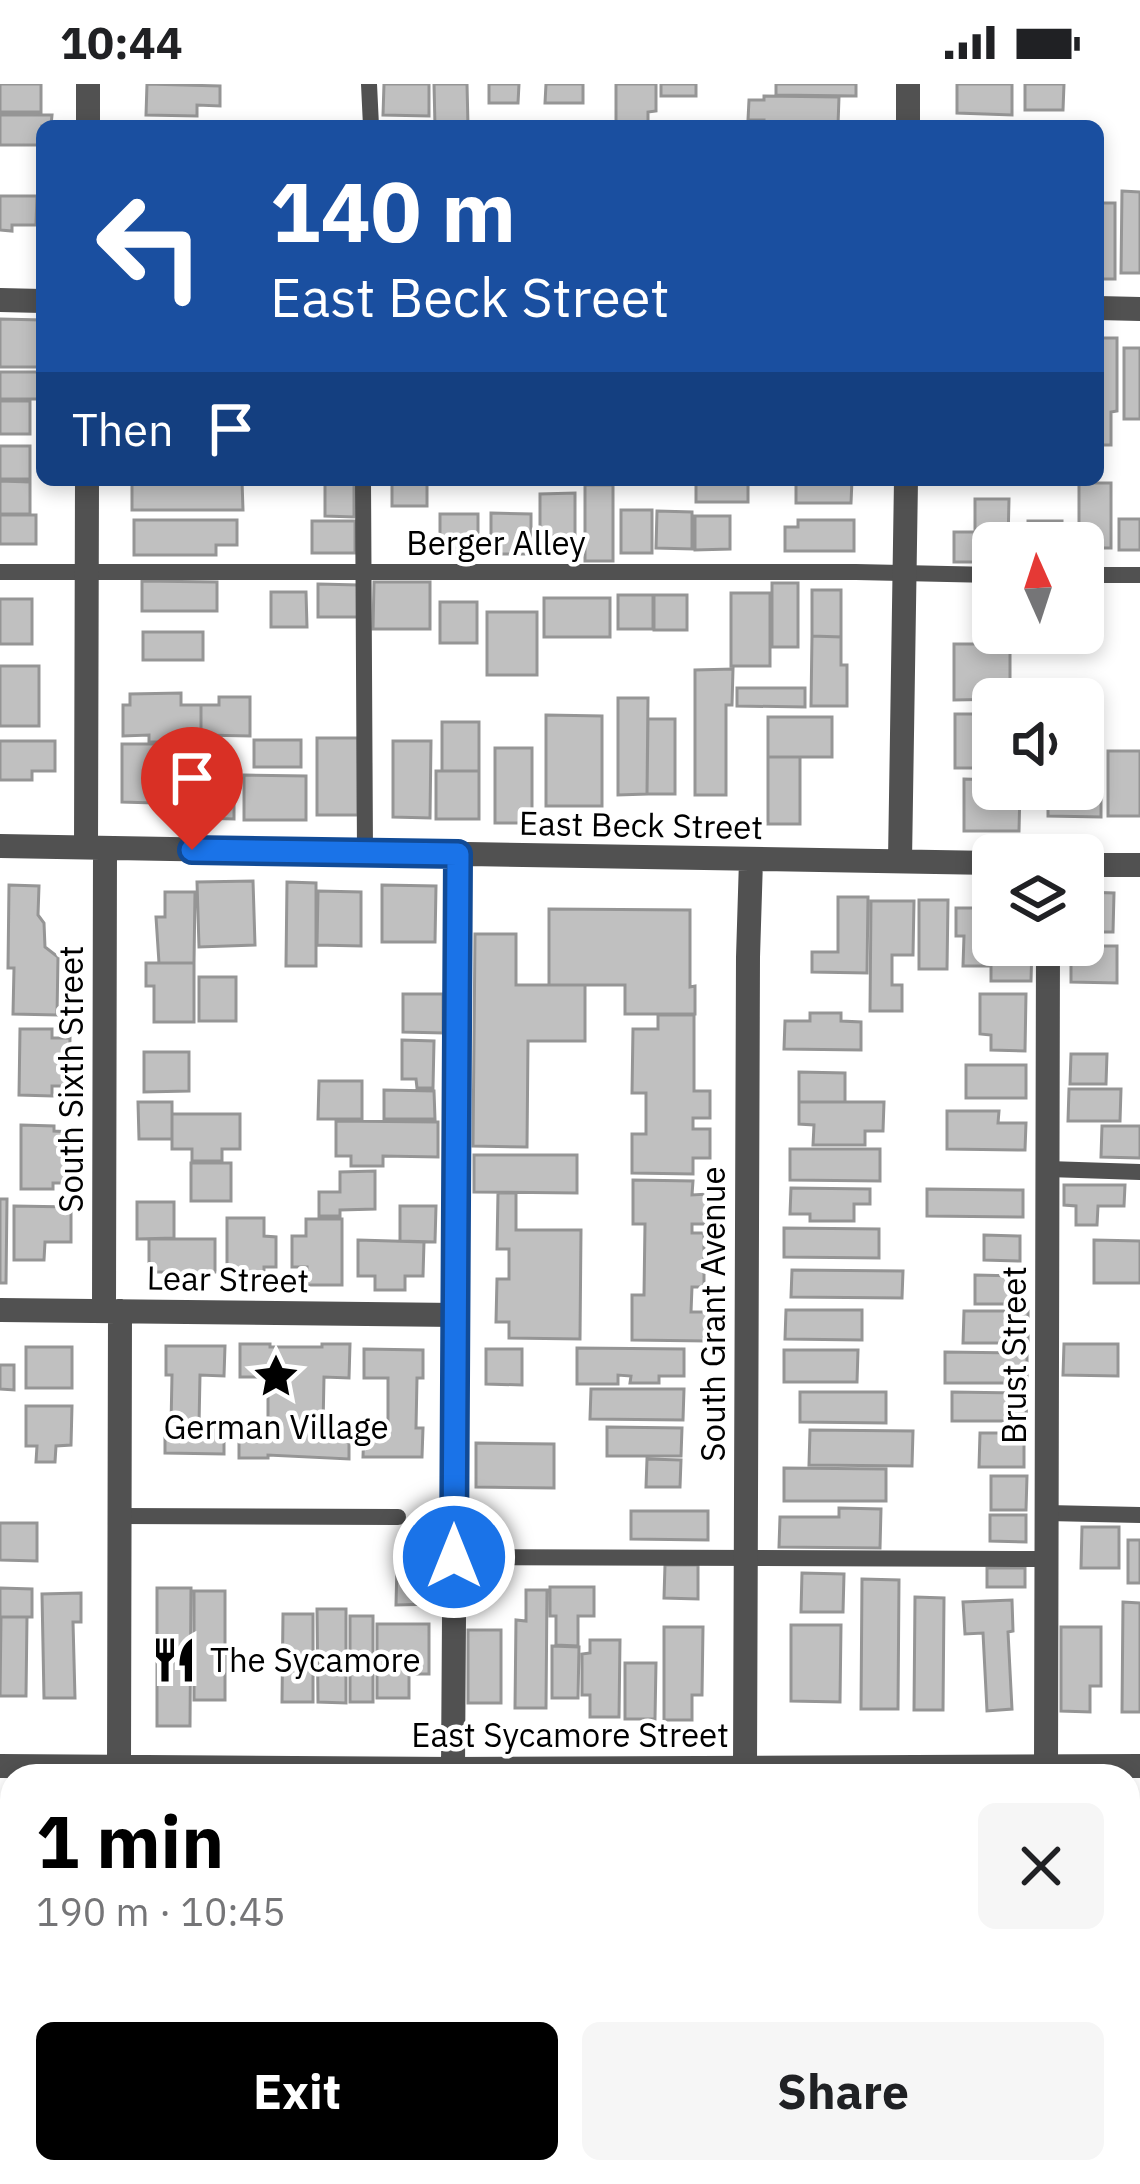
<!DOCTYPE html>
<html lang="en">
<head>
<meta charset="utf-8">
<style>
	:root { --surface:#fff; --page:#f6f6f6; --text:#202124; --muted:#757577; --accent:#000 }
	body { margin:0; font-family:"IBM Plex Sans",sans-serif; background:var(--page); color:var(--text); height:100vh; display:flex; flex-direction:column; font-size:45px; white-space:nowrap }
	* { box-sizing:border-box; margin:0 }
	p { font-size:39px; color:var(--muted) }
	.icon { flex:none; width:66px; height:66px; fill:none; stroke:currentColor; stroke-width:2; stroke-linecap:round; stroke-linejoin:round }
	.map { position:relative; flex:1; overflow:hidden }
	.drawer { position:absolute; left:0px; top:1680px; width:1140px; height:420px; display:flex; flex-direction:column; background:var(--surface); border-radius:36px 36px 0 0; box-shadow:0 6px 18px #0003 }
	.drawer>* { flex:none }
	.banner { position:absolute; left:36px; top:36px; width:1068px; height:366px; border-radius:18px; box-shadow:0 6px 18px #0003; background:#1a4fa0; color:#fff; overflow:hidden }
	.needle { width:78px; rotate:357deg }
	.fabs { position:absolute; left:972px; top:438px; display:grid; gap:24px }
	.fabs a { display:grid; place-items:center; width:132px; height:132px; border-radius:18px; background:var(--surface); box-shadow:0 6px 18px #0003; font-size:60px }
	.pin { position:absolute; display:grid; place-items:center; width:102px; height:102px; color:#fff; margin:-123px -51px; border-radius:50% 50% 50% 0; rotate:-45deg; box-shadow:0 0 12px #0007 }
	.pin .icon { rotate:45deg }
	.me { position:absolute; width:132px; margin:-66px; rotate:0deg; stroke-linejoin:round; filter:drop-shadow(0 0 9px #0008) }
	.turn { display:flex; align-items:center; gap:42px; height:252px; padding:0 36px; font-size:54px }
	.turn .icon { width:156px; height:156px; stroke-width:2.5 }
	.turn b { display:block; font-size:84px; line-height:102px }
	.then { display:flex; align-items:center; height:114px; padding:0 36px; background:#0003; gap:24px; font-size:45px }
	.round { display:grid; place-items:center; flex:none; width:126px; height:126px; border-radius:18px; background:var(--page) }
	.headline { display:flex; align-items:center; justify-content:space-between; height:204px; padding:0 36px }
	h1 { font-size:72px; font-weight:700; line-height:90px; color:var(--accent) }
	.primary-button { display:flex; gap:24px; margin-top:auto; padding:24px 36px }
	.primary-button a { flex:1; height:138px; border-radius:18px; background:var(--accent); color:#fff; font-size:48px; font-weight:700; line-height:138px; text-align:center }
	.primary-button a+a { background:var(--page); color:var(--text) }
	.status { display:flex; justify-content:space-between; align-items:center; height:84px; padding:0 60px; background:var(--surface); direction:ltr }
	.status svg { height:33px; fill:currentColor }
	.map>svg:first-child { display:block }
	.building { fill:#c0c0c0; stroke:#959595; stroke-width:3 }
	.lines { fill:none; stroke-linecap:round; stroke-linejoin:round }
	.lane { stroke:#515151; stroke-width:16 }
	.street { stroke:#515151; stroke-width:24 }
	.route-casing { stroke:#114b97; stroke-width:30 }
	.route { stroke:#1a73e8; stroke-width:21 }
	.labels { text-anchor:middle; stroke-width:9; stroke-linejoin:round; paint-order:stroke }
	.street-label { font-size:33px; fill:#000; stroke:#fff }
	.poi-label { font-size:33px; fill:#000; stroke:#fff }
</style>
</head>
<body>
<div class="status"><b>10:44</b><svg viewBox="0 0 49 12"><path d="M0 12V9h3v3zM5 12V6h3v6zM10 12V3h3v9zM15 12V0h3v12zM26 1h20v11H26zM47 4h2v5h-2z"/></svg></div>
<div class="map">
<svg width="1140" height="2100" viewBox="0 0 1140 2100">
	<rect width="100%" height="100%" fill="#fff"/>
	<!-- building -->
	<path class="building" d="M0,0H41V28H0Z
		M147,0L220,2V22L197,21V32L146,31Z
		M384,0H429V32L383,31Z
		M434,0H467L468,42H435Z
		M489,0H519L518,19H489Z
		M546,0H583V19H545Z
		M616,0H656V27L648,28V41L616,40Z
		M661,0H696V12H661Z
		M776,0H856V12L776,11Z
		M957,0H1012V31L957,29Z
		M1025,0H1064L1063,26H1025Z
		M764,12L839,13L838,41H764V36H748L749,16H764Z
		M0,31H52L51,42H42V61H0Z
		M1122,107L1140,108V189H1121Z
		M0,112H37L36,141H12V147L0,146Z
		M1098,119H1115V195H1098Z
		M0,235L42,236V283H0Z
		M1098,254H1117V327L1111,328V361H1098Z
		M1124,264H1140V335H1124Z
		M0,288H42V315H0Z
		M0,317H30V350H0Z
		M0,362H30V395H0Z
		M392,396H427V422H392Z
		M696,396H748V418H696Z
		M796,396H852L851,419H796Z
		M0,397L30,398V430H0Z
		M132,397H242L243,426H132Z
		M325,398H354V433L325,432Z
		M1079,399H1111V464H1083V459H1079Z
		M585,401H613V477H585Z
		M575,409V452H540V410Z
		M975,415H1009L1008,459H993V478H954V448H975Z
		M621,426H652V469H621Z
		M657,427L692,428V465L656,464Z
		M491,429L531,430V470H491Z
		M440,430H478V471H440Z
		M0,431H36V460H0Z
		M695,432H730V465L695,466Z
		M1119,435H1140V466H1119Z
		M134,436H237V461H216V471H134Z
		M798,436H854V467H785V443H798Z
		M312,437H355V469H312Z
		M1028,437H1062V459H1028Z
		M142,497L217,498V527H142Z
		M374,498H430V545H373Z
		M772,499H798V563H772Z
		M318,500L358,501V533H318Z
		M812,506H841V553L812,552Z
		M271,508H306L307,543H271Z
		M731,509H770V582H731Z
		M618,511H653V545H618Z
		M654,511H687V546H654Z
		M544,514H610V553H544Z
		M0,515H32V560H0Z
		M440,518H477V559H440Z
		M487,528H537V591H487Z
		M143,548H203V576H143Z
		M812,552L841,553V581H847V622H811Z
		M954,560H1010V615L954,616Z
		M0,582H39V642H0Z
		M733,585L732,621H726V711H695V586Z
		M737,604H805V623L737,622Z
		M181,609V621H201V651H182V658H149V651L123,652V621H130V610Z
		M1034,612L1093,613V665H1083V615H1034Z
		M219,613H250V652L201,651V621H219Z
		M618,614H648L647,710L618,711Z
		M955,630H993V684H955Z
		M546,631L602,632V722H546Z
		M768,633H832V673H768Z
		M648,635H675V710H647Z
		M442,638H479V687H442Z
		M317,654H358V731H317Z
		M254,656H301V683H254Z
		M0,657H55V687H32V696H0Z
		M393,657H431L430,734L393,733Z
		M122,660H182V695H154V719L122,718Z
		M495,664H532V739H495Z
		M1108,667H1140V732H1108Z
		M768,673H800V740H768Z
		M1083,678H1101V733L1048,732V705H1083Z
		M436,687H479V735H436Z
		M244,691L306,692V736H244Z
		M197,694H234V735L197,734Z
		M964,695L993,696V705H1020L1019,747H964Z
		M253,797L255,861L199,863L197,798Z
		M287,798L316,799V882H286Z
		M9,801L39,802L38,831L44,839L45,863L58,873L57,931L13,930L14,884H8Z
		M382,801L436,802L435,858H382Z
		M318,807L361,808V862L317,861Z
		M165,808H195L194,879H159L156,833H165Z
		M1083,808L1114,809L1113,848H1083Z
		M838,813H868L867,889L812,888V868H838Z
		M919,816H948L947,885H919Z
		M871,817H914L913,871H892V901H902V927H870Z
		M956,824H993V861H1032L1031,897H991V882H963L964,852H956Z
		M549,825L690,826V903L695,902V930H625V901H549Z
		M475,850H516V901H585V957H528L527,1063L473,1062Z
		M1071,862H1117V899L1071,898Z
		M146,879H194V938H154V902H146Z
		M199,893H236V937H199Z
		M403,910H443V949L403,948Z
		M980,910H1026L1025,967L991,966V951L980,950Z
		M810,929H841V937L861,938V966L784,965L785,937H810Z
		M658,931H694V1007H710V1034H693V1045H710V1074H693V1090L632,1089V1050H646V1009H632L633,945H658Z
		M20,945H52V954H70L69,1002H52V1012L19,1011Z
		M402,956L434,957L433,1004H417L416,995H402Z
		M144,968H189V1007L144,1008Z
		M1071,970H1107L1106,1000H1070Z
		M966,981H1026V1014H966Z
		M799,988L845,989V1018H799Z
		M319,997H362V1035H318Z
		M1069,1005H1121L1120,1037H1068Z
		M384,1006L434,1007L435,1035H384Z
		M138,1018H172V1055H139Z
		M799,1018H884L883,1047H865V1061H813L814,1041L799,1040Z
		M947,1027H999L998,1039H1026L1025,1066L947,1065Z
		M172,1030H240V1065H222V1077H192V1065H172Z
		M336,1037L438,1038V1073L383,1072V1082H351V1072H336Z
		M21,1041L54,1042V1047L71,1048V1099H53V1105H21Z
		M1102,1042H1140V1074L1101,1073Z
		M790,1065H880V1097L790,1096Z
		M474,1071H577V1109L474,1108Z
		M191,1079H231V1117H191Z
		M375,1087V1125L340,1126V1132H319V1108H340V1088Z
		M633,1096L693,1097L692,1111L708,1110V1140H692V1149H704V1203H692L691,1228H707L706,1257L632,1256V1211H644L645,1140H633Z
		M1064,1101H1125L1124,1122H1098L1097,1141H1076V1122L1064,1121Z
		M791,1104L870,1105V1120H854V1137H810V1130H790Z
		M927,1105L1023,1106V1133L927,1132Z
		M498,1109H516V1146H581L580,1255L509,1254V1238H496L497,1195H509V1165H497Z
		M0,1115H7L6,1199H0Z
		M137,1118H174V1154L137,1155Z
		M14,1122L71,1123V1158H45L44,1176H14Z
		M400,1122H436L435,1158L400,1157Z
		M227,1134H264V1152L276,1153V1183H264V1199H227Z
		M306,1135H342V1201H307V1183H292V1152H306Z
		M784,1144L879,1145V1174L784,1173Z
		M984,1151L1020,1152V1177L984,1176Z
		M149,1155H215V1188H200V1204L167,1205V1188H149Z
		M358,1156L424,1158L423,1192H405V1206H375V1192H358Z
		M1094,1156L1140,1157V1199H1094Z
		M792,1186L903,1187L902,1214L791,1213Z
		M975,1191L1018,1192V1220H975Z
		M786,1226H862V1256L785,1255Z
		M964,1227H1028V1259H963Z
		M240,1260H270V1263H322V1260H350L349,1294L324,1293L323,1342H349V1375L268,1371V1374H239V1342H268V1293H240Z
		M1064,1260H1118V1292L1063,1291Z
		M166,1262H225L224,1292L200,1291L199,1341H224V1370L165,1369V1341H171L172,1291H166Z
		M26,1263H72V1304H26Z
		M577,1264L684,1265V1292H659V1299H630L631,1292L618,1291V1300H577Z
		M364,1265L423,1266V1294H417L416,1344H423L422,1373H363L364,1343H388V1294H364Z
		M486,1265H522V1301L486,1300Z
		M784,1266H858L857,1298H784Z
		M945,1268L1027,1269V1299H945Z
		M0,1281H14V1306L0,1305Z
		M591,1305H684L683,1336L590,1335Z
		M800,1308H886V1339L800,1338Z
		M952,1308L1027,1309L1026,1337H952Z
		M26,1322H72L71,1361L56,1362L55,1378H36L37,1362H26Z
		M607,1343L682,1344L681,1372H607Z
		M810,1346L913,1347L912,1382L809,1381Z
		M980,1349H1024V1383H979Z
		M476,1359L554,1360V1404L476,1403Z
		M647,1375L681,1376L680,1403H646Z
		M784,1384L886,1385V1417H784Z
		M991,1392H1027L1026,1426H991Z
		M839,1424L881,1425L880,1464L779,1463L780,1433H839Z
		M631,1427H708V1456L631,1455Z
		M990,1431H1026V1458L990,1457Z
		M0,1439H37V1477L0,1476Z
		M1082,1443H1119V1484H1081Z
		M1128,1456H1140V1499H1128Z
		M397,1480H437V1520L396,1521Z
		M665,1481H698V1515L664,1514Z
		M987,1484H1025V1503H987Z
		M802,1489L844,1490L843,1528H801Z
		M862,1495L899,1496L898,1625H861Z
		M550,1503H594V1532H578V1562L556,1561V1532H550Z
		M0,1504L32,1505V1533H0Z
		M157,1504H191L190,1642H157Z
		M526,1506H547L546,1624H515L516,1536L526,1537Z
		M194,1507H225V1616H194Z
		M81,1509V1538H73L75,1614H44L42,1510Z
		M915,1513L944,1514L943,1626H914Z
		M1012,1516L1013,1547L1008,1548L1012,1625L987,1627L983,1549L965,1550L963,1518Z
		M1123,1518L1140,1519V1628H1122Z
		M317,1525H346V1619L318,1618Z
		M283,1530H313V1618H282Z
		M350,1532H373V1618H350Z
		M1,1533H27L26,1612H0Z
		M377,1540H429V1590H409V1614H377Z
		M791,1541H841L840,1618L791,1617Z
		M664,1543H703L702,1611H692V1636H664Z
		M1061,1543H1101V1602H1090V1628L1061,1627Z
		M468,1546H501V1619H468Z
		M590,1556H620L619,1633H590V1611H582V1570L590,1569Z
		M552,1562L579,1563L578,1614H552Z
		M625,1579H656L655,1635H625Z
		M1140,1741V1837L1136,1838L1128,1800V1743Z
		M0,1772H12V1870H1Z
		M1128,1854H1131V1898L1140,1897V1947L1128,1948Z
		M0,1923H12V1958H0Z
		M12,2060V2087L0,2089V2062Z
		M304,2088H400V2100H304Z
		M481,2088H562V2100H481Z
		M778,2088H812V2100H778Z
		M861,2088H934V2100H861Z
		M1003,2088H1048L1051,2100H1005Z
		M36,2090L38,2100H1V2097Z"/>
	<g class="lines">
		<!-- lane -->
		<path class="lane" d="M369,0L371,42
			M363,396L365,769
			M0,488H856L993,491
			M1083,491H1140
			M1048,1085L1140,1088
			M1047,1429L1140,1431
			M120,1432L398,1433
			M454,1473L1046,1475
			M1128,1972H1140
			M0,1988H12"/>
		<!-- street -->
		<path class="street" d="M88,42V0
			M908,42V0
			M0,216L42,217
			M1098,224L1140,225
			M0,762L993,779
			M86,763L87,396
			M900,777L906,396
			M1083,781H1140
			M0,1226L456,1231
			M104,1226L105,764
			M0,1682L453,1685L1140,1682
			M1046,1682L1048,861
			M119,1684L120,1227
			M745,1684L748,873L751,776
			M453,1685L459,770
			M252,2088L255,2100
			M625,2088L627,2100
			M953,2088L956,2100"/>
	</g>
	<g class="lines">
		<!-- route casing -->
		<g class="route-casing">
			<path id="route" d="M192,766L458,770L454,1473"/>
		</g>
		<!-- route -->
		<use href="#route" class="route"/>
	</g>
	<!-- icons -->
	<defs>
		<g id="sight-bare" transform="scale(3.6)"><path d="M0-6L1.8-2.2L6-1.7L2.9 1.2L3.7 5.4L0 3.3L-3.7 5.4L-2.9 1.2L-6-1.7L-1.8-2.2Z" fill="#000" stroke="#fff" stroke-width="2.5" paint-order="stroke"/></g>
		<g id="restaurant-bare" transform="scale(3.6)"><path d="M-5-6h1v4h1v-4h1v4h1v-4h1v5L-1.5 .5V6h-2V.5L-5-1ZM5-6V6H3V1.5H1.5Q1.5-4 5-6Z" fill="#000" stroke="#fff" stroke-width="2.5" paint-order="stroke"/></g>
	</defs>
	<g fill-rule="evenodd">
		<use href="#sight-bare" x="276" y="1292"/>
		<use href="#restaurant-bare" x="174" y="1576"/>
	</g>
	<g class="labels">
		<!-- street labels -->
		<g class="street-label">
			<text x="496" y="471">Berger Alley</text>
			<text transform="translate(641 741) rotate(1)" y="12">East Beck Street</text>
			<text transform="translate(71 995) rotate(-90)" y="12">South Sixth Street</text>
			<text transform="translate(228 1195) rotate(1)" y="12">Lear Street</text>
			<text transform="translate(713 1230) rotate(-90)" y="12">South Grant Avenue</text>
			<text transform="translate(1014 1271) rotate(-90)" y="12">Brust Street</text>
			<text x="570" y="1663">East Sycamore Street</text>
		</g>
		<!-- poi labels -->
		<g class="poi-label">
			<text x="276" y="1355">German Village</text>
			<text x="210" y="1588" text-anchor="start">The Sycamore</text>
		</g>
	</g>
</svg>
<div class="fabs">
<a><svg class="needle" viewBox="-14 -14 28 28"><path d="M0-13l5 13h-10z" fill="#e53935"/><path d="M0 13l5-13h-10z" fill="#757577"/></svg></a>
<a><svg class="icon" aria-label="sound" viewBox="0 0 24 24"><path d="M4 9h4l5-4v14l-5-4H4zM17 9q2 3 0 6"/></svg></a>
<a><svg class="icon" aria-label="layers" viewBox="0 0 24 24"><path d="M12 4l9 5-9 5-9-5zM3 14l9 5 9-5"/></svg></a>
</div>
<div class="pin" style="left:192px;top:766px;background:#d93025"><svg class="icon" aria-label="arrive" viewBox="0 0 24 24"><path d="M6 21V4h12l-3 4 3 4H6"/></svg></div>
<svg class="me" style="left:454px;top:1473px" viewBox="-20 -20 40 40"><circle r="17" fill="#1a73e8" stroke="#fff" stroke-width="3"/><path d="M0-11L8 9 0 5-8 9z" fill="#fff"/></svg>
<div class="banner">
<div class="turn"><svg class="icon" aria-label="left" viewBox="0 0 24 24"><path d="M17 20v-9H6M10 6l-5 5 5 5"/></svg><div><b>140 m</b>East Beck Street</div></div>
<div class="then">Then<svg class="icon" aria-label="arrive" viewBox="0 0 24 24"><path d="M6 21V4h12l-3 4 3 4H6"/></svg></div>
</div>
<section class="drawer">
<div class="headline"><div><h1>1 min</h1><p>190 m · 10:45</p></div><a class="round"><svg class="icon" aria-label="close" viewBox="0 0 24 24"><path d="M6 6l12 12M18 6L6 18"/></svg></a></div>
<div class="primary-button"><a>Exit</a><a>Share</a></div>
</section>
</div>
</body>
</html>
